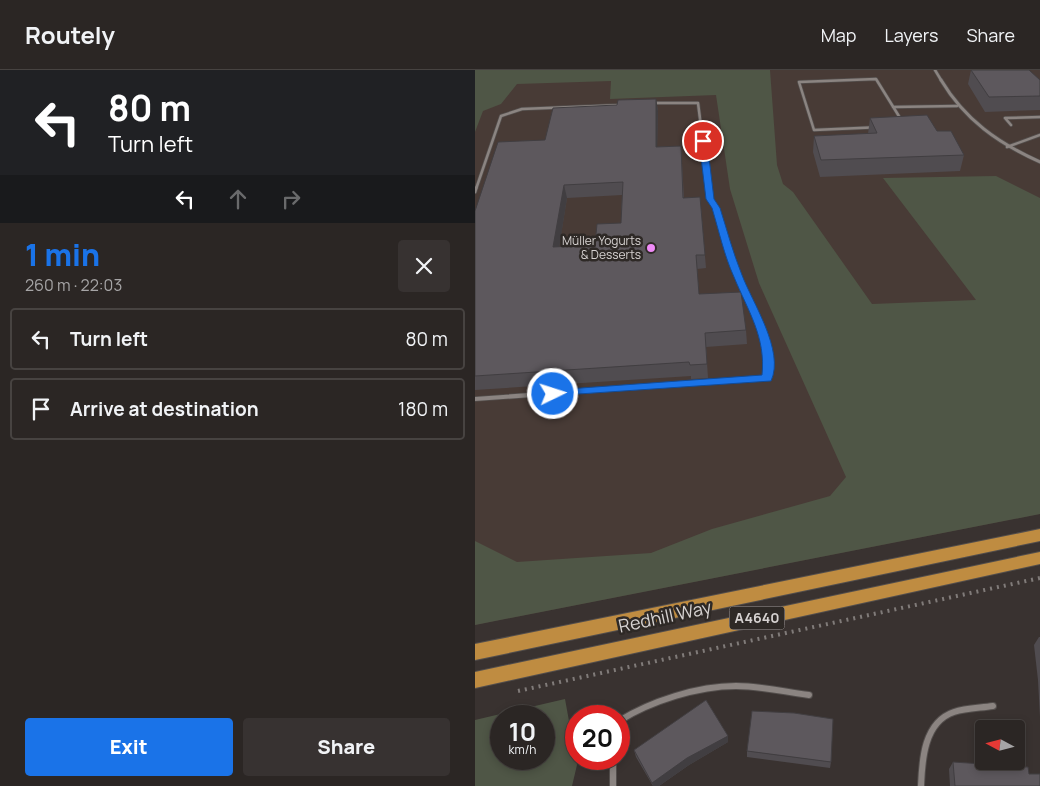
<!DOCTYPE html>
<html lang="en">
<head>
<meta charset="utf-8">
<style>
	:root { --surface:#2b2624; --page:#373231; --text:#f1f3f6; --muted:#a6a5a6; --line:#474341; --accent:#1a73e8 }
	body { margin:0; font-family:Manrope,sans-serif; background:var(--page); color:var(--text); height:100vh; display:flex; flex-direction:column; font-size:19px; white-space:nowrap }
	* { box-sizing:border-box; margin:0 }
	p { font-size:16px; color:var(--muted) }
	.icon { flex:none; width:28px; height:28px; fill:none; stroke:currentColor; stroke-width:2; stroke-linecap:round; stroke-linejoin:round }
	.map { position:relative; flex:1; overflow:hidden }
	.drawer { display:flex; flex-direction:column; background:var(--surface); width:475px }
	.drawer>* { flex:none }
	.banner { background:#202124; color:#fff; overflow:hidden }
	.needle { width:32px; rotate:277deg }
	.buttons { position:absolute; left:500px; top:650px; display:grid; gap:10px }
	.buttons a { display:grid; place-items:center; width:50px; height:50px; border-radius:5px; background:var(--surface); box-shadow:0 2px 8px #0003,0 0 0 1px var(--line); font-size:25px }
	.speed { position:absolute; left:15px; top:635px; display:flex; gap:10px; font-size:25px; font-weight:700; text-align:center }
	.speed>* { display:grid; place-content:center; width:65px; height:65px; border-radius:50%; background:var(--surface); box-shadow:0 2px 8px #0003,0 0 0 1px var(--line); line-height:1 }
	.speed small { font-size:12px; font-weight:400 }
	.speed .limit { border:8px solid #d22; background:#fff; color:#111 }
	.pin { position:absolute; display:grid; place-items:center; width:42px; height:42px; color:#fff; margin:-21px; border:2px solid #fff; border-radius:50%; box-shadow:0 1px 5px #0007 }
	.me { position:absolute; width:55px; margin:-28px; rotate:86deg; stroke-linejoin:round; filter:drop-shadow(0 0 4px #0008) }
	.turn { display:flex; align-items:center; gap:18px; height:105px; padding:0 25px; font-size:22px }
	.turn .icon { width:65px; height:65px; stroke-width:2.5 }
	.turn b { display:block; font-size:35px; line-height:42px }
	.lanes { display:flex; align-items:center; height:48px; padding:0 25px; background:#0003; justify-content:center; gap:25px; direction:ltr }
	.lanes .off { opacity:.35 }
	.round { display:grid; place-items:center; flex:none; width:52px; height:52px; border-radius:5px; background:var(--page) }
	.headline { display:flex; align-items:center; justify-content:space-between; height:85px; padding:0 25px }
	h1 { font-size:30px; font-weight:800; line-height:38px; color:var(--accent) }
	.primary-button { display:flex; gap:10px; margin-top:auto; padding:10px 25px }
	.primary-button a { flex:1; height:58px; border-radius:5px; background:var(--accent); color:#fff; font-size:20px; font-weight:800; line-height:58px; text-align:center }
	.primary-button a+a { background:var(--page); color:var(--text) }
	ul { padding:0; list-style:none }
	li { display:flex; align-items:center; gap:15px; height:62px; margin:0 10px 8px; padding:0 15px; border:2px solid var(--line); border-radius:5px }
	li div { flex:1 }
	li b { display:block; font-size:19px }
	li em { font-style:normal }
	header { display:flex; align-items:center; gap:30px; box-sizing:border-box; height:70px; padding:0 25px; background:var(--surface); border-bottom:1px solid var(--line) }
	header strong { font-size:24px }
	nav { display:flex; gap:28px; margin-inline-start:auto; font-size:18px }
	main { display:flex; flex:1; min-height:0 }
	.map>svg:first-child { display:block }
	.built { fill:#483b36 }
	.green { fill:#4f5646; fill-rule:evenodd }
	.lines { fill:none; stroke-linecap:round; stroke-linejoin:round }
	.lane-far2-casing { stroke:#534e4c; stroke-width:4 }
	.lane-far1-casing { stroke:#534e4c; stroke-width:4.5 }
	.lane-casing { stroke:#534e4c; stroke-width:5.5 }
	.street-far1-casing { stroke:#534e4c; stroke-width:4.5 }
	.street-casing { stroke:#534e4c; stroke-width:8 }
	.primary-casing { stroke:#534e4c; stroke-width:2 }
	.path { stroke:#807b79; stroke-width:4; stroke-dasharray:2 5; stroke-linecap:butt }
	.lane-far2 { stroke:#8b8481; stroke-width:2.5 }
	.lane-far1 { stroke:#8b8481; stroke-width:3 }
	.lane { stroke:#8b8481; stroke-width:4 }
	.street-far1 { stroke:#8b8481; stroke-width:3 }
	.street { stroke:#8b8481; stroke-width:6 }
	.primary { fill:#bf8c41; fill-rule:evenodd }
	.wall { fill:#504c50; fill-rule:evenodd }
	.shaded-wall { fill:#413e41 }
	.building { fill:#5d585d; stroke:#413e41; fill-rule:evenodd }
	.route { fill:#1a73e8; stroke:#114b97 }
	.poi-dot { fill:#ef8bf7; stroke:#2e2926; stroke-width:2 }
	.labels { text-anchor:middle; stroke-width:5; stroke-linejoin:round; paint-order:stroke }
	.far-poi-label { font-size:12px; fill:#d6d2d1; stroke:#2e2926; text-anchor:end }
	.shield { fill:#2e2926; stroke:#a49f9e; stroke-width:1 }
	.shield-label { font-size:14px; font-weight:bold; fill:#d6d2d1 }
	.near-street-label { font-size:18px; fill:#d6d2d1; stroke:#2e2926 }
</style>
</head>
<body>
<header>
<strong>Routely</strong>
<nav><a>Map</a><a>Layers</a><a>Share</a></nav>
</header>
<main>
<section class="drawer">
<div class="banner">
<div class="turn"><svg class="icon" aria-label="left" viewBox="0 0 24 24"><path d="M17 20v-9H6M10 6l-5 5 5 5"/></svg><div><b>80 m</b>Turn left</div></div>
<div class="lanes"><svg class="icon" aria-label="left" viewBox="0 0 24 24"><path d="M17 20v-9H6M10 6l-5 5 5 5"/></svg><svg class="icon off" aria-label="ahead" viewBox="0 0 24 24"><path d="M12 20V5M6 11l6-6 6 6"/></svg><svg class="icon off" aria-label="right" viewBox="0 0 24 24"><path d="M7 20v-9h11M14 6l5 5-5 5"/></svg></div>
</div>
<div class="headline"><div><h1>1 min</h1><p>260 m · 22:03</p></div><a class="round"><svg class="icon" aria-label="close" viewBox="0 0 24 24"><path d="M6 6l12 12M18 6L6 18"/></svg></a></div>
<ul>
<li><svg class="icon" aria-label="left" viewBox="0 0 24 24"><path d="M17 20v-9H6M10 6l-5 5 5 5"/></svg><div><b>Turn left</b></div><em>80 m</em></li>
<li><svg class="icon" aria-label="arrive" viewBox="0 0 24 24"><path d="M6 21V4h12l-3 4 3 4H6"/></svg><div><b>Arrive at destination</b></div><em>180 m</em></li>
</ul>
<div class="primary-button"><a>Exit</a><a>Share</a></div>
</section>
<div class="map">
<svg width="565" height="716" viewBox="0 0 565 716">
	<rect width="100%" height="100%" fill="#393230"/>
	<!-- built -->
	<path class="built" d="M16,0H565V444L0,555V8Z"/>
	<!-- green -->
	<path class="green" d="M0,0H295L302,95L308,114L318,122L397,234L501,230L408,108L521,106L565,128V444L0,555V471L42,492L176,483L237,459L355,426L371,407L284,213L255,119L241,25L135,29L136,11L42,14L26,34L8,41L0,62Z
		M90,629L102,695L97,716H0V650ZM26,646H69V689H26Z"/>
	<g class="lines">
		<!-- lane-far2 casing -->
		<g class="lane-far2-casing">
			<path id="lane-far2" d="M460,0L466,10
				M401,9L430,56L339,60L324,12Z
				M179,33H223L234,119
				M418,37L482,36
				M536,55L530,48L565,47
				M532,77L565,65
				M1,119L26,46L47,39L147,35"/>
		</g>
		<!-- lane-far1 casing -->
		<g class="lane-far1-casing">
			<path id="lane-far1" d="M234,118L235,129L241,138L256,190L280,244L289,271
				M0,122L1,118"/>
		</g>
		<!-- lane casing -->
		<g class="lane-casing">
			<path id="lane" d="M0,329L292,308L289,270"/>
		</g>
		<!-- street-far1 casing -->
		<g class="street-far1-casing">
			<path id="street-far1" d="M466,10C490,50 523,73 565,92"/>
		</g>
		<!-- street casing -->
		<g class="street-casing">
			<path id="street" d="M144,651C176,631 223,616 261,616C286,616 310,622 334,625
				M138,689V716
				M446,716C447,690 449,652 479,642C491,638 505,638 518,636"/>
		</g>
		<!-- primary casing -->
		<g class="primary-casing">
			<path id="primary" d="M565,459V471L0,590V574Z
				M565,482V494L0,618V602Z"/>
		</g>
		<!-- path -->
		<path class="path" d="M43,621L565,508"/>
		<!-- lane-far2 -->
		<use href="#lane-far2" class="lane-far2"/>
		<!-- lane-far1 -->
		<use href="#lane-far1" class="lane-far1"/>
		<!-- lane -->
		<use href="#lane" class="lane"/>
		<!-- street-far1 -->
		<use href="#street-far1" class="street-far1"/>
		<!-- street -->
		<use href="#street" class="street"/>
		<!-- primary -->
		<use href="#primary" class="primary"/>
	</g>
	<!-- wall -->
	<path class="wall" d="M496,0L565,10V40L510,42L493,14Z
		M181,29L183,41L182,77L206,76L209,128L225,127L231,198L222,199L224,224L271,260L272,274L231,277L233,308L216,309V306L0,320V141L70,70ZM147,125L146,153L120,175L84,177L92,128Z
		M395,48L462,61L489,85L485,101L345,107L338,82L339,66L393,64Z
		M564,567H565V647L563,610L559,575Z
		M253,672L214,695L184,716H178L161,687L159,680Z
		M272,681L356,692L355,698L272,687Z
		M478,692L554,704L565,716H475L474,699Z"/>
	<!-- shaded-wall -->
	<path class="shaded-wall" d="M181,29L183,41L182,90L181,77Z
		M89,115L92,128L82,191L78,177Z
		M253,666V672L214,695L184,716H178L177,713L212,688Z"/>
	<!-- building -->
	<path class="building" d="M496,0H554L565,10V26L514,27Z
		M181,29V77L206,76L208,128L225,127L230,185H221L224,224L266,222L271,260L230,263L232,294L215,295L214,292L0,306V141L23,72L70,70L78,38L142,35L143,30ZM148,112L146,153L122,154L120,175L78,177L89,115Z
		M452,45L462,61H476L489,85L346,90L339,66L402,63L395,48Z
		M231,630L253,666L212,688L177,713L159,680Z
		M277,641L319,643L358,649L356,692L272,681Z
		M478,692L553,697L554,704H565V716H480Z"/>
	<!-- route -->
	<path class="route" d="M228,69L232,71L239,129L245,138C252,160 258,183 267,205C277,232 310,281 296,311L74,326V321L78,320L287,305C291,267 273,241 259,207C249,185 244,161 237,138L231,129L224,71Z"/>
	<!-- markers -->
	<circle class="poi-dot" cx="176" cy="178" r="5"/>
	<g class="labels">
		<!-- far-poi labels -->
		<g class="far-poi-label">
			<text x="166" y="175">Müller Yogurts<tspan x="166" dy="14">&amp; Desserts</tspan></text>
		</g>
		<!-- shield labels -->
		<rect class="shield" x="254.5" y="536.5" width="55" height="23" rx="4"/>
		<g class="shield-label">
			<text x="282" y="553">A4640</text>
		</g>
		<!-- near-street labels -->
		<g class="near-street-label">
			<text transform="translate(190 547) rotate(-12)" y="6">Redhill Way</text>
		</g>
	</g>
</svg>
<div class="buttons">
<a><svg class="needle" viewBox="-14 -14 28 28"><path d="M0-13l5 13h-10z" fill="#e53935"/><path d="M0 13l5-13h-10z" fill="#a6a5a6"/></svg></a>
</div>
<div class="speed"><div>10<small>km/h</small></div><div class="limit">20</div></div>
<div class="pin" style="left:228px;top:71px;background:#d93025"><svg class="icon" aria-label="arrive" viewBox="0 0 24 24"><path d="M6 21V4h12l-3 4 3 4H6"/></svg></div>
<svg class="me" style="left:78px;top:324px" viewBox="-20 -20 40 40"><circle r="17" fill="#1a73e8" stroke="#fff" stroke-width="3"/><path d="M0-11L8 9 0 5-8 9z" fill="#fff"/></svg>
</div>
</main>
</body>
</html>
